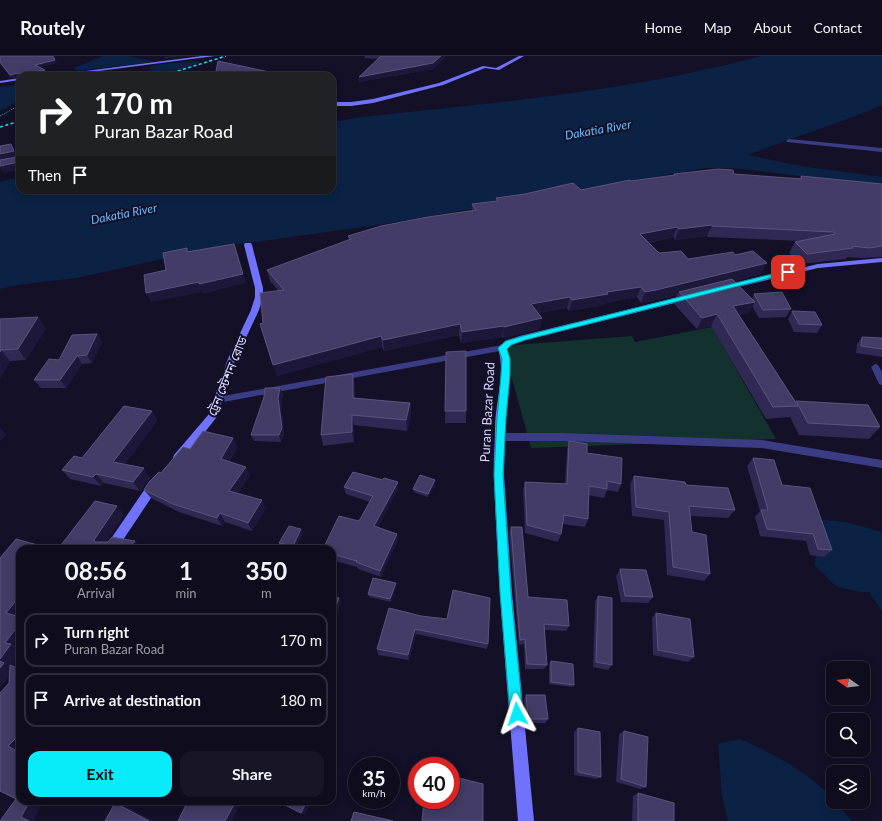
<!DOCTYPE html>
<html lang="en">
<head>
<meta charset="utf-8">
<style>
	:root { --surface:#0e0c1d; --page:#171526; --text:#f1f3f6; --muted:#9b9ba4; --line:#2e2c3b; --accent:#07ebfa }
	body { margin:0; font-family:Lato,"Noto Sans Bengali",sans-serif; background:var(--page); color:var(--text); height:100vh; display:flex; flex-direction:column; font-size:15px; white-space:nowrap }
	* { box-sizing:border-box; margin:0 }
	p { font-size:13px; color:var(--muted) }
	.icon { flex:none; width:22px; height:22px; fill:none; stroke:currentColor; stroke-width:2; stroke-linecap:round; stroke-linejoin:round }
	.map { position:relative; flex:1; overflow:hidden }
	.panel { position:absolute; left:16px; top:489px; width:320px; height:260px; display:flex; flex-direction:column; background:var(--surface); border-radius:12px; box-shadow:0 2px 10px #0003,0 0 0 1px var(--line) }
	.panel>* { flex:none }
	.top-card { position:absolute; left:16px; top:16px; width:320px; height:122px; border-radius:12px; box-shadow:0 2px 10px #0003,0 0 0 1px var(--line); background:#202124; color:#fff; overflow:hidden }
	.needle { width:26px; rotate:284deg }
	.buttons { position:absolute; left:826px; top:605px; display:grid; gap:8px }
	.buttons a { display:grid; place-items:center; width:44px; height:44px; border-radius:8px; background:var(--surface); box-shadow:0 2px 10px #0003,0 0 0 1px var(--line); font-size:20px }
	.speed { position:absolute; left:348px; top:701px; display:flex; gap:8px; font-size:20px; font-weight:700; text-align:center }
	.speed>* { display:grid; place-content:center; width:52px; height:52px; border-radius:50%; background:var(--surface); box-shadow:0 2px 10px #0003,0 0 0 1px var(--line); line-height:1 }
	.speed small { font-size:10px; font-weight:400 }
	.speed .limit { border:6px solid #d22; background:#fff; color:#111 }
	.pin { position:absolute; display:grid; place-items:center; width:34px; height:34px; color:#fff; margin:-17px; border-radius:8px; box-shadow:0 2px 6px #0006 }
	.me { position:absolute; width:44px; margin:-22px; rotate:355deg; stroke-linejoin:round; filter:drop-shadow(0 0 3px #0008) }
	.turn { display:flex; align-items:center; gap:14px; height:84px; padding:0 12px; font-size:18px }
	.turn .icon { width:52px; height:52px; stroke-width:2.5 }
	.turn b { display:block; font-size:28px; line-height:34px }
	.then { display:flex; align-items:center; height:38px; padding:0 12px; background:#0003; gap:8px; font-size:15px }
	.eta { display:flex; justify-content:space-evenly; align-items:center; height:68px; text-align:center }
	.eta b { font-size:24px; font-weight:700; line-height:28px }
	.primary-button { display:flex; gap:8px; margin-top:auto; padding:8px 12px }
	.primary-button a { flex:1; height:46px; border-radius:12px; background:var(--accent); color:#111; font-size:16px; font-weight:700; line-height:46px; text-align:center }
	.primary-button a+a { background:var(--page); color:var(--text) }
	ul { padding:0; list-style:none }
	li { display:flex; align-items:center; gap:12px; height:54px; margin:0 8px 6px; padding:0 4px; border:2px solid var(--line); border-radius:12px }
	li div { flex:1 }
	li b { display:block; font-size:15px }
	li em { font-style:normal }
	header { display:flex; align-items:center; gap:24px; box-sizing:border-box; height:56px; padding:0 20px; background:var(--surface); border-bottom:1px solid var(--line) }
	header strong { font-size:19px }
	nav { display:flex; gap:22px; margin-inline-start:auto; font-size:14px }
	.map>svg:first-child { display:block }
	.green { fill:#13312e }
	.water { fill:#0b2244 }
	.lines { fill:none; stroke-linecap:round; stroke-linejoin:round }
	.path { stroke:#32b7a9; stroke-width:1; stroke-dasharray:1 1.5; stroke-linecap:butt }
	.street { fill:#3c3c85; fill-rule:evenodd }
	.secondary { fill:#7072fc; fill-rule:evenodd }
	.rail { stroke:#07ebfa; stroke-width:1.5; stroke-dasharray:3 2.5; stroke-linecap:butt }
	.wall { fill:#302954 }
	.shaded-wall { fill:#1d173a }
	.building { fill:#423c66; stroke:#5a547e }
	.route { fill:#07ebfa; stroke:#0599a2 }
	.labels { text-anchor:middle; stroke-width:4; stroke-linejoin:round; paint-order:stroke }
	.far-water-label { font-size:12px; font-style:italic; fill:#67bdfc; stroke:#131027 }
	.street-label { font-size:13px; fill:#d9d7fe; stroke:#131027 }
</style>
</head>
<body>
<header>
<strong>Routely</strong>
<nav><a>Home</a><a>Map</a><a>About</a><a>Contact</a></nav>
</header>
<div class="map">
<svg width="882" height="765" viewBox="0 0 882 765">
	<rect width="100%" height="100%" fill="#131027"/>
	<!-- green -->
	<path class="green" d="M712,271L776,383L531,392L503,290L632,280L635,286Z"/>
	<!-- water -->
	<path class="water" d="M103,0H129L155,6L77,15L74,12Z
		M761,0H882V49C838,68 793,81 748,99L801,110L882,121V130L732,112H705L391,167L212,192L77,222L17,229L0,233V126L20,121V134H332V66L362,61C494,47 632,35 761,0Z
		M192,5L200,6C190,12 166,19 154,17L149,12L154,9Z
		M20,29V44L0,55V31Z
		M813,463L846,466L882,476V555L869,536H861L837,531L814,509L819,490Z
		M740,683C772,697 810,717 833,743V746H835L852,765H728L722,740L718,688Z"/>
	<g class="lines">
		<!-- path -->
		<path class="path" d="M0,60L20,49"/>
		<!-- street -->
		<path class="street" d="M789,83L882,92V96L787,86L786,85Z
			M502,289L505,290L506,292L505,294L218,347L213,344L218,341Z
			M875,308L878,309L882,316V329L879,328L871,311Z
			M501,377H561L762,384L882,404V412L762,392L561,385H501L497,384L496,381L497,378Z"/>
		<!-- secondary -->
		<path class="secondary" d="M202,0H215L60,20H47Z
			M519,0H524L499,14L485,12L443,29L373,47L351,50H332V46H351L373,43L439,27L483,10L496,12Z
			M20,22V24L0,27V25Z
			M245,187H251L252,189L263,232V241L259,254L235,305L216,362L182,405L178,406L174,405L173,402L174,399L209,358L227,305L251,254L255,241V232L244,189Z
			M882,202V206L818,212L725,234L721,232L725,230L818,208Z
			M688,239L692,241L691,243L525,284L511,289L507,293L509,300L510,320L505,373L504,419L512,537L534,765H518C509,651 498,536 494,421C493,405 495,389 495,373C495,346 506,319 498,292L505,285L520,280Z
			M155,423L159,424L160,427L159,430L117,493H104L151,424Z"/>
		<!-- rail -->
		<path class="rail" d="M162,20L226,0
			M0,71L20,65"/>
	</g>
	<!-- wall -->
	<path class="wall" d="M0,0L55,4L57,7L40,11L45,14L46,17L32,20H20V21L11,22L0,7Z
		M365,0H446L433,13L359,26V21L378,3L365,2Z
		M216,15L274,20H217Z
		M674,118H734L799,123L801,120L882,128V201L862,202L847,201L846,203L800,208L789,197L795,186L800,185L708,181L707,180L675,184L673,181L649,187L659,197L688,203L735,199L761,218L734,225L752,243L754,238L791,253L786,261L759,262L752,250L749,257L739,259L796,346V345L880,371L869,383L799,379L790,361L766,363L711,270L697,273L674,248L677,239L652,245L641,247L637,241L606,247L605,249L569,255L567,252L538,257L542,262L540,273L503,282L502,281L461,287L459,279L384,295L382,291L277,320L260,268L263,267L278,234L270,225L267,214L349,184L348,180L472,155V148L496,145V142L581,134L631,125L673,120Z
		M792,255L822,269L817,277L794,276L788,263Z
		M0,263L46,272L26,304L10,305L0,322Z
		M97,278L102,286L92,307L82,308L66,332H41L34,324L59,304Z
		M862,281L882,282V301L856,297L857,288Z
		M446,296L466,355V367H445Z
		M355,328V342L410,347L411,358L407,375L354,369V386L323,390L321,379Z
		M280,332L283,338L281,348L284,378L281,386L254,385L251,379Z
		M152,355L157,365L125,408L150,422L140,435L104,427L101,430L70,423L62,414L82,402Z
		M233,382L237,391L229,406L250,419L238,437L266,452L252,475L225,466L222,470L179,456L151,442L144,434L161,417L190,393Z
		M569,385L587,397L621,428L618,436L607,434L604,442L588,439V463L585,471L563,468L561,478L558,486L525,477L523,434L525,426L565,428L567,394Z
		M753,402L782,429L832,494L824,501L810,499L806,485L760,480L755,461L760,455L747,410Z
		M634,420L686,429L735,454L728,462L690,460L692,476L710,518L704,525L667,519L664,464L632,460L630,428Z
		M383,424L398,426V433L378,471L398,484L381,521L358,513L357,511L332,504V493L359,465L370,446L346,438L344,431Z
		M435,424V428L428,441L414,436L413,433Z
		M511,471L528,541L569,570L566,575L544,574L547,609L544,613H525L524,588L519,589L509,477Z
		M301,473L303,477L295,493L280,490L279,487Z
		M620,513L653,541L648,547L621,546L616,520Z
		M396,530L391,546L369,541L368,538Z
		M598,540L612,609L608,614L593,611L595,546Z
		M389,552L488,588L487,593L416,578L409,604L378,599L377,593Z
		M656,557L694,601L688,606L653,599L652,562Z
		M551,605L574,629L572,631L549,628V608Z
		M526,639L548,663L545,667H526L524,644Z
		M578,672L601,721L597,723L574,719V676Z
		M624,675L646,731L640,733L616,726L619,678Z
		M638,737L674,765H632L633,740Z"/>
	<!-- shaded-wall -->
	<path class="shaded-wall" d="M164,0H190L165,3Z
		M441,0H446L433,13L359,26V21Z
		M55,4L57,7L37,12L35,9Z
		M45,14L46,17L32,20H20V19Z
		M18,17L20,21L11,22L10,19Z
		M274,17V20H268Z
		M11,88L15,95L20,106V114L3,117L0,112V98Z
		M712,169L707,180L675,184L679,173Z
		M677,171L673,181L637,189L640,178Z
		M234,188L246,227L203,238V236L151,246L146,237Z
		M767,207L761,218L680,238L679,236L677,239L652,245L641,247L645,236Z
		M641,231L637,241L606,247L605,249L569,255L572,244L607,236Z
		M570,241L567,252L530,259L531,248Z
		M755,246L749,257L727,261L733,250Z
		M717,258L711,270L697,273L702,262Z
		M38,261L46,272L26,304L18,293Z
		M542,262L540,273L503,282L504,271Z
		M460,268L459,279L384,295L383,284Z
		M504,270L502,281L461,287L462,276Z
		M97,278L102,286L92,307L87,299Z
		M381,280L382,291L277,320L273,309Z
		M1,294L10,305L0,322V296Z
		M77,300L82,308L66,332L60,324Z
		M353,318L355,328L354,352L353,342Z
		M280,332L283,338L281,348L284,378L281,386L279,379L278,342Z
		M410,347L411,358L407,375L406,364Z
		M152,355L157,365L120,415L113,406Z
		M352,359L354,369V386L352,376Z
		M0,371L6,378L0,386Z
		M233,382L237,391L225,412L221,403Z
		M246,411L250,419L234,443L229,435Z
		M144,412L150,422L140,435L133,426Z
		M96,418L104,427L101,430L93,421Z
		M435,424V428L428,441V438Z
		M398,426V433L375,477L374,470Z
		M262,444L266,452L252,475L248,467Z
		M117,450L124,459L103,492L95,486L94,484Z
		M220,457L225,466L222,470L217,462Z
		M301,473L303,477L294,493L293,490Z
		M397,478L398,484L381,521L380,515Z
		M135,485L142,493H129Z
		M396,527V530L391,546L390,543Z
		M20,540V561L6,557Z
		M339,542L341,547L333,568L332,565V560Z
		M20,567V589L18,592L20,593V599L12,610L16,613L0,632V603L5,587Z
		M415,573L416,578L409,604L408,599Z
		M20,678V697L8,690Z
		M30,745H44L34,763L38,765H29L21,761Z
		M108,745H119L117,748L123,749L154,765H149L116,750L106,748Z
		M236,745H242L232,765H225Z
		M307,745H311L305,759L301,757Z"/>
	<!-- building -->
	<path class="building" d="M0,0H53L55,4L35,9L45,14L20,19L18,17L10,19L0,6Z
		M381,0H441L433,7L359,21Z
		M218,5L274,17L268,20H235L216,15Z
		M11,88L14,95L0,98V90Z
		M17,101L19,106L0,110V104Z
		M718,113L733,114L734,118L802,123L801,120L882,128V190L869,192L852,190L853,192L807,198L795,186L835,178L834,176L712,170V169L679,173L677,171L640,178L659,197L681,195L688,203L733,196L735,199L753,195L767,207L656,234L645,236L641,231L607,236L608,238L572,244L570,241L531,248L542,262L504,271V270L462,276L460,268L383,284L381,280L273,309L260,268L263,267L260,237L284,234L267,214L351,183L348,180L381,170L428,161L476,154L472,148L498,145L496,142L525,138L573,127L581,134L630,124L631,125L675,119L674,118Z
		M234,188L243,218L199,228V226L146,237L144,219L166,214L163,197L187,192V196Z
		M732,223L755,246L733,250L798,350L773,351L717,258L702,262L679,236Z
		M782,236L791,253L763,254L754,238Z
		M792,255L815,256L822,269L799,268Z
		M38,261L18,293L1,294L0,296V263Z
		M97,278L87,299L77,300L60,324H34L49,303L59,304L72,279Z
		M862,281L882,282V293L861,290Z
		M466,295V355H445L446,296Z
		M353,318V342L410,347L406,364L352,359V376L321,379L326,321Z
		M265,332H280L278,342L282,372L279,379H251L264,341Z
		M796,345L868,349L880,371L808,367Z
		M124,350L152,355L113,406L144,412L133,426L96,418L93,421L62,414L74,400L82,402Z
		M203,375L233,382L221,403L246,411L229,435L262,444L248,467L220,457L217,462L173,448L144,434L149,426L159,416L161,417L183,391L190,393Z
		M569,385L587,388V397L622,402L621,428L607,425V433L589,430L588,463L564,459L561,478L527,469L525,426L567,428Z
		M753,402L774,404L782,429L810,432L832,494L818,493L813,478L767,473L761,454H768Z
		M353,416L383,424L384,422L398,426L374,470L397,478L380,515L356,506L357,505L332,498V493H323L339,460L359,465L373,440L344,431Z
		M420,419L435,424L428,438L413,433Z
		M634,420L685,426L686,429L728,432L735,454L689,450L692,476L706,479L710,518L673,511L669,456L636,451Z
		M95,445L117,450L94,484L95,486H108L112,481L135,485L129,493H58Z
		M289,470L301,473L293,490L279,487Z
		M511,471H522L528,541L567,544L569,570L544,568L547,609L527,608L525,583L520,584Z
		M16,483L52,493H20V540L6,557L20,561V567L5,587L11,588L0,603V502Z
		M164,491L170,493H162Z
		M620,513L646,514L653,541L625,540Z
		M373,522L396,527L390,543L368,538Z
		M453,534L490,542L488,588L415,573L408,599L377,593L389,552L421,560L447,563Z
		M332,540L339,542L332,560Z
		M598,540L612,542V609L596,606Z
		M656,557L690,563L694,601L658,594Z
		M0,605L4,607L0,612Z
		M551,605L573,608L574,629L551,626Z
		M10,609L20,613V678L8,690L20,697V745H30L21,761L29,765H0L16,743L0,735V637L9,627Z
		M526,639H545L548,663H528Z
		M578,672L600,676L601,721L578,716Z
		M624,675L648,681L646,731L621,723Z
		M451,720L483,728V765H422L424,744H451Z
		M638,737L674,747V765H638Z
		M98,745H108L106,748Z
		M188,745H236L225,765H178Z
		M277,745H307L301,757Z
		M115,747L149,765H105Z
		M354,756L393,765H351Z"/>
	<!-- route -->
	<path class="route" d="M788,214L791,216L790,217L525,284L511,289L507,293L510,303V319L506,362L503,419L511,537L523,658L521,663L517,665L512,663L510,658L500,537L494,419L497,362L501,319L502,303L498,292L506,285L523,280Z"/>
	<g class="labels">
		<!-- far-water labels -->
		<g class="far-water-label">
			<text transform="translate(598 74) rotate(-10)" y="4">Dakatia River</text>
			<text transform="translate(124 158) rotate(-11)" y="4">Dakatia River</text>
		</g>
		<!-- street labels -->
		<g class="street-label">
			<text transform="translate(227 320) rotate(-68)" y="5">ট্রেন স্টেশন রোড</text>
			<text transform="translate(487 356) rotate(-87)" y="5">Puran Bazar Road</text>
		</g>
	</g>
</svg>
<div class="buttons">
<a><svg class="needle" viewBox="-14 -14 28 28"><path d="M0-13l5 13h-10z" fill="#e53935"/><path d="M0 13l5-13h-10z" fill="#9b9ba4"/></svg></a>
<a><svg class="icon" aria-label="search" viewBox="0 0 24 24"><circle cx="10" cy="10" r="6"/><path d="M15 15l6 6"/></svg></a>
<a><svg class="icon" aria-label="layers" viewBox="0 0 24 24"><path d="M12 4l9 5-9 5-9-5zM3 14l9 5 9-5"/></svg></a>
</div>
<div class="speed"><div>35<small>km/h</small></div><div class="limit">40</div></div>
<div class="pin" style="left:788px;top:216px;background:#d93025"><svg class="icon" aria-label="arrive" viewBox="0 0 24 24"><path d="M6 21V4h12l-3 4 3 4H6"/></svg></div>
<svg class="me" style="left:517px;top:658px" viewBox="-20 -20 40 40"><path d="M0-17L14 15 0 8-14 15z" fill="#07ebfa" stroke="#fff" stroke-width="4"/></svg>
<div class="top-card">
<div class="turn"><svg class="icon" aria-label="right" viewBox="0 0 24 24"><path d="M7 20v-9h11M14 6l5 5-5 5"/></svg><div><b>170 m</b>Puran Bazar Road</div></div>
<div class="then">Then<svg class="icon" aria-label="arrive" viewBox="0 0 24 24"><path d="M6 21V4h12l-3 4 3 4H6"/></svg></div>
</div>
<section class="panel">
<div class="eta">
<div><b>08:56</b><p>Arrival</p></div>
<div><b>1</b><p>min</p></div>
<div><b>350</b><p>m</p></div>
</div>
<ul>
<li><svg class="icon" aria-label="right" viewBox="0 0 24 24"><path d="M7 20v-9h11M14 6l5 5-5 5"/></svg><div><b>Turn right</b><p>Puran Bazar Road</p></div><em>170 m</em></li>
<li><svg class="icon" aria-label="arrive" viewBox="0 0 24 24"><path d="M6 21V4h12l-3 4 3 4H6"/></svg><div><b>Arrive at destination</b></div><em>180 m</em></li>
</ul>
<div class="primary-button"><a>Exit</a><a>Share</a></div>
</section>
</div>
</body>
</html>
